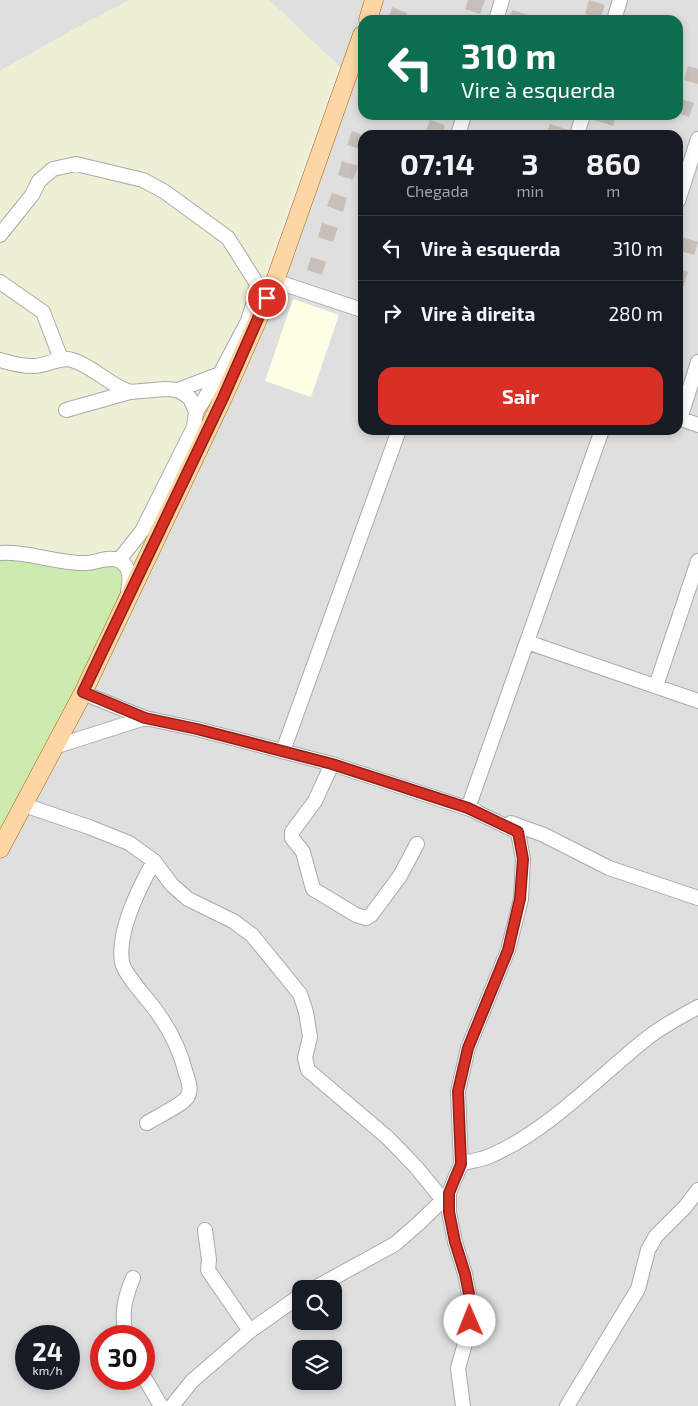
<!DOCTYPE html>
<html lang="pt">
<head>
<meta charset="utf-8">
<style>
	:root { --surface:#171b24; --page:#20242c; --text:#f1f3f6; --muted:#9ea1a6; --line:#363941; --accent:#d93025 }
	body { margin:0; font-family:"Exo 2",sans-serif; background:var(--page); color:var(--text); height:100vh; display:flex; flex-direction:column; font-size:19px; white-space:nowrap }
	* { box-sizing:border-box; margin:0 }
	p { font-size:16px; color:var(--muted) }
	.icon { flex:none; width:28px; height:28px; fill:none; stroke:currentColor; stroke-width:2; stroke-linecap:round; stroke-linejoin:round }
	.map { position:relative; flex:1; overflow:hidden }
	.sheet { position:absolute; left:358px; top:130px; width:325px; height:305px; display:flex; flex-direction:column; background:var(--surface); border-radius:15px; box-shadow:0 2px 8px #0003 }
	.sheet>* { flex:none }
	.guide { position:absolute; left:358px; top:15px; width:325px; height:105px; border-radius:15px; box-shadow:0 2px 8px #0003; background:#0b6e4f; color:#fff; overflow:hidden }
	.tools { position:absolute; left:292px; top:1280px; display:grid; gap:10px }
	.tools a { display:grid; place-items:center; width:50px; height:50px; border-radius:10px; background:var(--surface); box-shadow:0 2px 8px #0003; font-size:25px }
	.speed { position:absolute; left:15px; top:1325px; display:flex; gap:10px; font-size:25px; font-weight:700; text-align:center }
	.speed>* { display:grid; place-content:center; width:65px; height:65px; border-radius:50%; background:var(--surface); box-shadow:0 2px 8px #0003; line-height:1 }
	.speed small { font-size:12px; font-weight:400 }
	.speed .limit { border:8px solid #d22; background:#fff; color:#111 }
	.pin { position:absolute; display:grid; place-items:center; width:42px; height:42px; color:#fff; margin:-21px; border:2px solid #fff; border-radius:50%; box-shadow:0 1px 5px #0007 }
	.me { position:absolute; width:55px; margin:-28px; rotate:359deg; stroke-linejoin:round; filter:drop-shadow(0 0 4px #0008) }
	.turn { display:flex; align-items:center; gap:18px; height:105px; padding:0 20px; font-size:22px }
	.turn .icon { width:65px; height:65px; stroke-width:2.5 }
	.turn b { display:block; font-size:35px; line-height:42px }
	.eta { display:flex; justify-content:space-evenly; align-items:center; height:85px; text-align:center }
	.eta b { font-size:30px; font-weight:700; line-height:35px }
	.button { display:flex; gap:10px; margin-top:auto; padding:10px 20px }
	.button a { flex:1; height:58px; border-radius:15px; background:var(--accent); color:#fff; font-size:20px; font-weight:700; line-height:58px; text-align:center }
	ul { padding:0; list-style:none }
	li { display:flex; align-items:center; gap:15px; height:65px; padding:0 20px; border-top:1px solid var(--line) }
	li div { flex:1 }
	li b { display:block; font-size:19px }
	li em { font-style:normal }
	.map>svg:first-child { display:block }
	.residential { fill:#e0dfdf; fill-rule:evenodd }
	.education { fill:#ffffe5 }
	.farmland { fill:#eef0d5 }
	.grass { fill:#cdebb0 }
	.building { fill:#c7bfb8 }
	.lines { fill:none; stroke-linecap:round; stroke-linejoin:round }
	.minor-casing { stroke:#a9a9a9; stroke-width:16 }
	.major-casing { stroke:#a06b00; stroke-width:19 }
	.minor { stroke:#fff; stroke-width:14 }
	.major { stroke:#fcd6a4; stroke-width:18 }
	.route-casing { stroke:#8d1f18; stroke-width:12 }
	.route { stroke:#d93025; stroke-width:9 }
</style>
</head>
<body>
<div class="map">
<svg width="698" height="1406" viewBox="0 0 698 1406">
	<rect width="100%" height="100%" fill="#f2efe9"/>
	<!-- residential -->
	<path class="residential" d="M0,0H130L78,27L0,71Z
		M269,0H698V1406H0V849L275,281L349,76ZM362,20H678V115H362ZM362,135H678V430H362ZM301,1289H334V1321H301ZM26,1336H69V1379H26ZM101,1336H144V1379H101ZM301,1349H334V1381H301Z"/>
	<!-- education -->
	<path class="education" d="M293,299L339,315L311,397L265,381Z"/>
	<!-- farmland -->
	<path class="farmland" d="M130,0H269L339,66L256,296L130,579L0,553V71L78,27Z"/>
	<!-- grass -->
	<path class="grass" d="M0,553L119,560L130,579L0,849Z"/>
	<!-- building -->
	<path class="building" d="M468,0H485L480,14L465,9Z
		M589,0L605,5L600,19L585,14Z
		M392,7L407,13L405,20H388Z
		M512,10L537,18V20H509Z
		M688,66L698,69V84L684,80Z
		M678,98L694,103L689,117L678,113Z
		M592,115H616L613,126L591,119Z
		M430,120L445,125L442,135L425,133Z
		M550,124L569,130L568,135H546Z
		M352,131L362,135V150L347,145Z
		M342,161L358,166L353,180L338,175Z
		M332,193L347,198L343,212L327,206Z
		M322,223L338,228L333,242L318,237Z
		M682,237L698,242L694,255L678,250Z
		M311,257L326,262L322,275L307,270Z
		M678,268L688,272L679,300H678Z"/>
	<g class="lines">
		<!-- minor casing -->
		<g class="minor-casing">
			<path id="minor" d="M496,20L502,0
				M614,20L620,0
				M458,135L464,115
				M577,135L583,115
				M678,201L698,139
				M0,235L32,195L39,181L53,169L76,164L143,180L165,192L228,238L257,284L256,296L248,321L220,374L196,412L194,427L142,531L119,560
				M275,281L362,310
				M0,282L43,312L61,359
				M0,360C11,363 23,367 34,366C46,366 61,356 72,360C93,366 109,385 130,392
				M178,390L190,398L196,412
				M66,410L130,392L165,389L178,390L220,374
				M678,418L698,425
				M680,419L698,362
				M0,553C29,551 57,564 86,563C96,563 110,555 120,561C132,568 130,581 128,592
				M527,642L698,701
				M656,686L698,561
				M83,693L145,718L197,729L332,764L476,811
				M54,747L145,718
				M283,751L399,430
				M332,764L315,801L292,832V838L303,852L313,889L356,915L366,918L371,915L400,876L417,844
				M24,805L89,827L129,843L154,861L172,885L188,899L233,921L252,935L300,994L306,1012L310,1037L305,1058L308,1070L388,1138L416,1167L443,1200
				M511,823L544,835L609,868L698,898
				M147,1123C156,1117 183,1105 188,1096C192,1089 188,1080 186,1074C181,1053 171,1032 159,1015C151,1002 124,975 122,962C117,931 139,888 154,861
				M461,1164C470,1161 481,1160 490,1156C548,1131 597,1078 646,1039C662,1026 680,1017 698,1007
				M205,1230L209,1260L208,1270L250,1331
				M313,1289L395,1244L419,1223L449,1194
				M127,1336C120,1316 125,1297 133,1278
				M144,1377L161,1406
				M172,1406L192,1381L250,1331L301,1295
				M463,1406L458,1368L468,1333L472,1309L465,1274L455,1242L449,1212V1193L461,1164L458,1091L468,1048L508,950L521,899L523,859L518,832L468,808L602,430
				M567,1406L638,1289L648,1250L656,1236L685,1207L698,1190"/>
		</g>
		<!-- major casing -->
		<g class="major-casing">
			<path id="major" d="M368,20L374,0
				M0,849L83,693L223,398L275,281L362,35"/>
		</g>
		<!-- minor -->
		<use href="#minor" class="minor"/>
		<!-- major -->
		<use href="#major" class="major"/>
	</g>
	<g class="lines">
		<!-- route casing -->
		<g class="route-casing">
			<path id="route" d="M267,298L223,398L83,692L145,718L197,729L332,764L468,808L518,832L523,859L520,899L508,950L468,1048L458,1091L461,1164L449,1193V1212L455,1242L465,1274L472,1309L470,1321"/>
		</g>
		<!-- route -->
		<use href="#route" class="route"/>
	</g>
</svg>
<div class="tools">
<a><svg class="icon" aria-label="search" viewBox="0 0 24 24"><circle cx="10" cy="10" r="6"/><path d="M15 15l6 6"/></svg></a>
<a><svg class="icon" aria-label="layers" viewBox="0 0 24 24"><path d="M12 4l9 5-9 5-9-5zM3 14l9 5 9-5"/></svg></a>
</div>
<div class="speed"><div>24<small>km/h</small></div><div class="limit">30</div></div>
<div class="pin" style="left:267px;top:298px;background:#d93025"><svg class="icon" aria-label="arrive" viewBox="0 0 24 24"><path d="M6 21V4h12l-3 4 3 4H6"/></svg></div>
<svg class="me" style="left:470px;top:1321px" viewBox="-20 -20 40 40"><circle r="19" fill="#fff"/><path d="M0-13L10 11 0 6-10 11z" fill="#d93025"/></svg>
<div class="guide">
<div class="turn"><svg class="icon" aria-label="left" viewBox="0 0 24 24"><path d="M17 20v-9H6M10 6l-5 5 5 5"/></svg><div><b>310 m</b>Vire à esquerda</div></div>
</div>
<section class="sheet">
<div class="eta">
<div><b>07:14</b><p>Chegada</p></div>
<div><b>3</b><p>min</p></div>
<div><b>860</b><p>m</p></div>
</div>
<ul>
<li><svg class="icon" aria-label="left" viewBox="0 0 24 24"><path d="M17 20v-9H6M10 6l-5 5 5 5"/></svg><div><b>Vire à esquerda</b></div><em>310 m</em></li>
<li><svg class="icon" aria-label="right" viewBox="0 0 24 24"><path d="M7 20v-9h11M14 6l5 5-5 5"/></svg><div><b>Vire à direita</b></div><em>280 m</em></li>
</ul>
<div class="button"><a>Sair</a></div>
</section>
</div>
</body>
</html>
